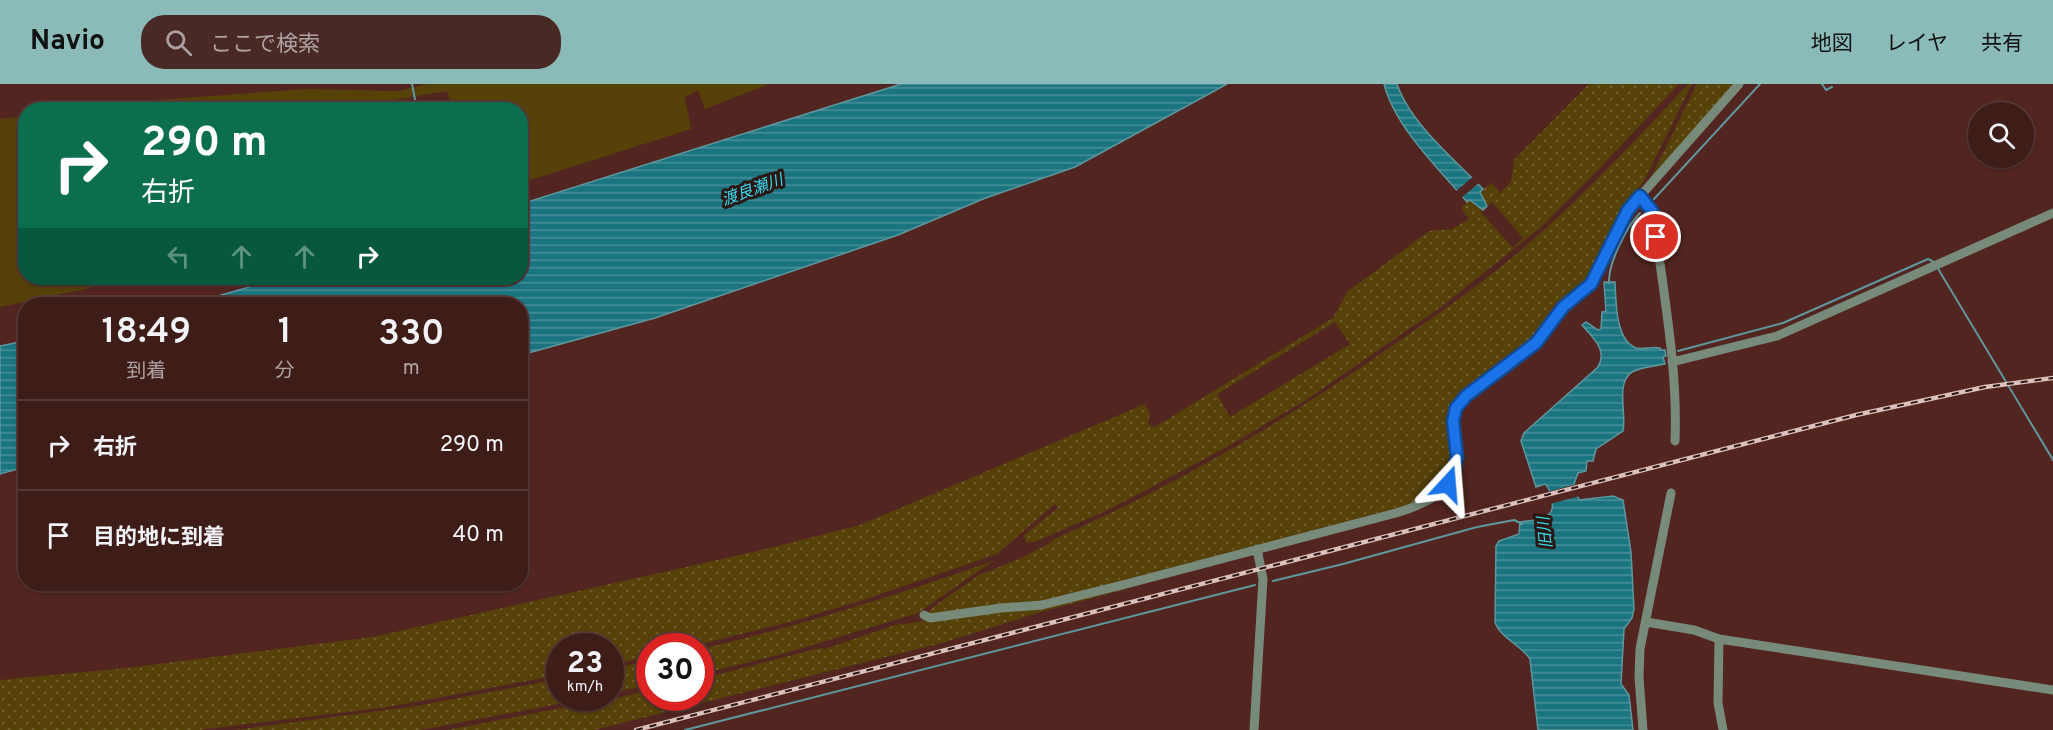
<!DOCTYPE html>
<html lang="ja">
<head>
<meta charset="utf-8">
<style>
	:root { --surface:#3e1c18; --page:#492925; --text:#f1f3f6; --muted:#ada1a2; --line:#573a37; --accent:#8bbbb9 }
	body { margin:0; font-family:Overpass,"Noto Sans JP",sans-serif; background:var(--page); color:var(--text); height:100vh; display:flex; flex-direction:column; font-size:22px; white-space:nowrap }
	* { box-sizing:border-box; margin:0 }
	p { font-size:20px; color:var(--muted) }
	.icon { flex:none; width:33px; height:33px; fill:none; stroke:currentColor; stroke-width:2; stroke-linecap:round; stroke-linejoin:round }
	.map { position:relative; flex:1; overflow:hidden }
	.details { position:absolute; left:18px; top:213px; width:510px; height:294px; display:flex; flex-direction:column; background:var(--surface); border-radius:24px; box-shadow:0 2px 4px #0004,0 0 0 2px var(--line) }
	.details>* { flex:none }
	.guide { position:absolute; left:18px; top:18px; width:510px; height:183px; border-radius:24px; box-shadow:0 2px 4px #0004,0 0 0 2px var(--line); background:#0b6e4f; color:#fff; overflow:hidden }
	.tools { position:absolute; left:1968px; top:18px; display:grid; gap:12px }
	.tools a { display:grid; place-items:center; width:66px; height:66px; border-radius:50%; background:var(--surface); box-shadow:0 2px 4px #0004,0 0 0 2px var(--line); font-size:30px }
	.speed { position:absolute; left:546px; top:549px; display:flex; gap:12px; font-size:30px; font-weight:700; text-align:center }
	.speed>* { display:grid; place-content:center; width:78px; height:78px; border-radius:50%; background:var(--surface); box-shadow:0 2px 4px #0004,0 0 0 2px var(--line); line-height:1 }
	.speed small { font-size:15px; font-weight:400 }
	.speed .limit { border:9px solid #d22; background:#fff; color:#111 }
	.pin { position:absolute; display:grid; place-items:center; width:51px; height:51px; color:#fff; margin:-26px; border:3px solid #fff; border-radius:50%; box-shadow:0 2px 6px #0007 }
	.me { position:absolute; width:66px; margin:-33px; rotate:19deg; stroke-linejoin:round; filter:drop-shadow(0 0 4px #0008) }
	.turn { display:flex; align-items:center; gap:21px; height:126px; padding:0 24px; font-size:27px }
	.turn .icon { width:78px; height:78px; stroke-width:2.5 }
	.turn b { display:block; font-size:42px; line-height:51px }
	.lanes { display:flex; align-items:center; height:57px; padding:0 24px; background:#0003; justify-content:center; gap:30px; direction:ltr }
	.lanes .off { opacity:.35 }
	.eta { display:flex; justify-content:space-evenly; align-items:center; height:102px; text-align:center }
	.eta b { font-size:36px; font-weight:600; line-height:42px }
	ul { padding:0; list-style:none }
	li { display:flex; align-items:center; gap:18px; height:90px; padding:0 24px; border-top:2px solid var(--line) }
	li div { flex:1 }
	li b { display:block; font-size:22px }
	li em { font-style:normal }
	header { display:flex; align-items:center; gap:36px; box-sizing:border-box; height:84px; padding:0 30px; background:var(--accent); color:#111 }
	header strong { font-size:28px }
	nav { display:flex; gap:33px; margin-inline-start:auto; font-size:21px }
	.search { width:420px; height:54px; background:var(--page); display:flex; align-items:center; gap:15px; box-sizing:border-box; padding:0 21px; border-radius:24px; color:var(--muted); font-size:22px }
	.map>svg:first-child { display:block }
	.grass { fill:url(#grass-dots); fill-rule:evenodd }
	.garden { fill:#564209 }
	.water { fill:url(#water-rules); stroke:#5f979e; stroke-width:1.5 }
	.pier { fill:#522520 }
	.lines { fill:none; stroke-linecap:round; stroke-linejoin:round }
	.stream { stroke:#5f979e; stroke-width:2 }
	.street { stroke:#788a7a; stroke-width:9 }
	.rail-casing { stroke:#dcc0bc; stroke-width:4.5 }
	.rail { stroke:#2a1613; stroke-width:2; stroke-dasharray:7; stroke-linecap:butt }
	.route-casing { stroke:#114b97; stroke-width:15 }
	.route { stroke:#1a73e8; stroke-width:10 }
	.labels { text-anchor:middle; stroke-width:6; stroke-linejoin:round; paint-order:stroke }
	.water-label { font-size:16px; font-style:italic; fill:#35ddf2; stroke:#2a1613 }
</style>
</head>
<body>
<header>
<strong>Navio</strong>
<div class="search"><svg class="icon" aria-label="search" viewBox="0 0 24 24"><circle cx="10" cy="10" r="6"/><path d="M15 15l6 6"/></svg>ここで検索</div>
<nav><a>地図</a><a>レイヤ</a><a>共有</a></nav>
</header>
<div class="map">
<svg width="2053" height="646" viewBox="0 0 2053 646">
	<defs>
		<pattern id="grass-dots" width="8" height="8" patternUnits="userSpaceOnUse" patternTransform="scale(1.5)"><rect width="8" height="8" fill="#564209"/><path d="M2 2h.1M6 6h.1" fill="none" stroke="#6f5d2d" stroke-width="1.8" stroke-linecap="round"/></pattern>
		<pattern id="water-rules" width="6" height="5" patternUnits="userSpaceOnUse" patternTransform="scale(1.5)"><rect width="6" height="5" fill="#1b7581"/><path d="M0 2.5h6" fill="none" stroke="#498f98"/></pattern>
	</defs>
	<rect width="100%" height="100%" fill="#522520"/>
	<!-- grass -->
	<path class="grass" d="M1589,0H1679L1597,87L1540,144L1441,223L1303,318L1225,364L1110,425L1037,457L1026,459L1024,451L1058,424L1055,420L997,470L863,516L793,537L693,562H650L649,572L611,581L610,562H560L559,591L388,623L198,646H0V596L127,584L373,553L762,466L860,441L1145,320L1150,330L1148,340L1155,343L1333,234L1347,208L1429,147L1452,145L1469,135L1461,124L1470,116L1483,126L1481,128L1513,164L1523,154L1492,118L1487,122L1480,108L1491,99L1500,109L1511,98L1514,76ZM1335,238L1350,260L1230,333L1217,310Z
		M1688,0H1692L1643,99L1629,113L1588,196L1561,219L1539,250L1528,261L1458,313L1448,336L1453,361L1452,376L1446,393L1431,412L1408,421L1049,516L932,531L927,530L933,523L979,491L1019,475L1052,458L1054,455C1173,403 1283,338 1389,264C1434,233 1479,202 1520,167C1580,116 1634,58 1688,0Z
		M1697,0H1737L1647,101Z
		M993,477L918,529L786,569L701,590V565C800,542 897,511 993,477Z
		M1121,504L1127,505L1044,527L942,559L594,646H447L577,621L582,623L649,606L650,614H700L701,595L820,564L825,565L895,541L987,529Z
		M649,577V601L611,609V585Z
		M559,595L560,614H590L420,646H236L417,622Z"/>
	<!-- garden -->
	<path class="garden" d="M426,0H769L705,25L698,6L685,13L691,45L521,99L520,26L452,25L447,7L382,18L379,25H73L128,18L306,5L399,7Z
		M25,32L26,194H137L0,223V35Z"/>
	<!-- water -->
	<path class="water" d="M901,0H1227L1075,83L983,115L898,151L655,234L521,271L520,220H190L280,194H520L521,120Z
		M1384,0H1397C1410,39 1455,76 1483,105L1480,108L1487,122L1483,126L1470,116L1467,118C1438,84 1395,43 1384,0Z
		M1604,198H1615C1616,216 1615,256 1636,264C1644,266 1652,262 1660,264L1661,266H1665L1666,272L1663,273L1665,280C1655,282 1641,283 1632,288C1615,299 1627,330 1623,347L1596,365L1593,377H1587L1586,387L1578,389L1574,400L1579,416L1613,412L1623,416L1631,468L1634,525L1632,534L1624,545L1621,600L1629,611L1633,646H1538L1530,575C1521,561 1500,554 1495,538L1496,462L1499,457L1519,450L1520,438C1533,436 1556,436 1552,418C1551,410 1550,405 1545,400L1536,403L1521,357L1524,349L1598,283C1608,266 1593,254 1582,241L1586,238L1598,246L1601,245L1602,228L1606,227Z
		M25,257V383L0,390V262Z"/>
	<!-- pier -->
	<path class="pier" d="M1474,92L1480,98L1460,115L1455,108Z
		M1577,400L1580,412L1550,420L1547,408Z"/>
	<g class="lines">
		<!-- stream -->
		<path class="stream" d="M412,0L417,26
			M1822,0L1826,6L1832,3
			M1654,115L1760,0
			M1937,183L2053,376
			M1609,199C1608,180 1626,143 1640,129
			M1678,267L1783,239L1928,175L1934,178
			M1273,497L1343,480L1477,443L1514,436L1522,440
			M685,646L1255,501"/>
		<!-- street -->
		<path class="street" d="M1640,112L1652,127L1654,135C1663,208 1678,283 1675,357
			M1672,278L1777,252L2053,129
			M924,531L930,534L1001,524L1042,521L1130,499L1396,429C1429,419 1462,404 1457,363C1455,345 1450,334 1461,318L1536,259L1563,223L1591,200L1628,126L1739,0
			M1646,538L1694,546L1719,555L2053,606
			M1719,555L1718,619L1723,646
			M1254,646L1263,495L1257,465
			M1643,646L1639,593L1640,565L1671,409"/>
		<!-- rail casing -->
		<g class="rail-casing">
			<path id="rail" d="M636,646L1856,331L1985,303L2053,294"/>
		</g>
		<!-- rail -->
		<use href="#rail" class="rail"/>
	</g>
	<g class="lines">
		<!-- route casing -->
		<g class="route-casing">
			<path id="route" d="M1448,400L1453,391L1457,373L1453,337L1456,324L1466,312L1536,259L1563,223L1591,200L1628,126L1640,112L1652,127L1656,153"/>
		</g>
		<!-- route -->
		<use href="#route" class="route"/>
	</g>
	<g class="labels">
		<!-- water labels -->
		<g class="water-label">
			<text transform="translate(752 105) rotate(-20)" y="6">渡良瀬川</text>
			<text transform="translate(1544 449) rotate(-96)" y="6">旧川</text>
		</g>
	</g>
</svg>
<div class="tools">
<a><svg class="icon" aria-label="search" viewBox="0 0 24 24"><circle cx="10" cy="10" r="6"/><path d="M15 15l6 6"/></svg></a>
</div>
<div class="speed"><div>23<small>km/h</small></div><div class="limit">30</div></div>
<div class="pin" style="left:1656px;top:153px;background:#d93025"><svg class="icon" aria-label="arrive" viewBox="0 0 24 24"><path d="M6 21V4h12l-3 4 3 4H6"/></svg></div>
<svg class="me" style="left:1448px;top:400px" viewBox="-20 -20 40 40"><path d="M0-17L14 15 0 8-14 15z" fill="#1a73e8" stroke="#fff" stroke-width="4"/></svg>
<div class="guide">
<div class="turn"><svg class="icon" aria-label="right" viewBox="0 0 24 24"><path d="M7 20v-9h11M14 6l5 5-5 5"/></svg><div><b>290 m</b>右折</div></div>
<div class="lanes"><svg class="icon off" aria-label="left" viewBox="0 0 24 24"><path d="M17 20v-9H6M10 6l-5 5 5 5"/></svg><svg class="icon off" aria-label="ahead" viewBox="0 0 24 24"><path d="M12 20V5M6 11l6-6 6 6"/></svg><svg class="icon off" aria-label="ahead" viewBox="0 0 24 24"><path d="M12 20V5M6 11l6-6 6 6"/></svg><svg class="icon" aria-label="right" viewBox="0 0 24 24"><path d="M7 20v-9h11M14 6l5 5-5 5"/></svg></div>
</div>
<section class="details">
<div class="eta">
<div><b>18:49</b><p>到着</p></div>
<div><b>1</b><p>分</p></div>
<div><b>330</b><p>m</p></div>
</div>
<ul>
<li><svg class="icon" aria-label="right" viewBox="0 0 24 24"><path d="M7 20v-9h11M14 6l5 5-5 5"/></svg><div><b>右折</b></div><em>290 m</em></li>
<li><svg class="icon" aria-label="arrive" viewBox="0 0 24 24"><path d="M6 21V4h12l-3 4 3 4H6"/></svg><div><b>目的地に到着</b></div><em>40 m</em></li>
</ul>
</section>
</div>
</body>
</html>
